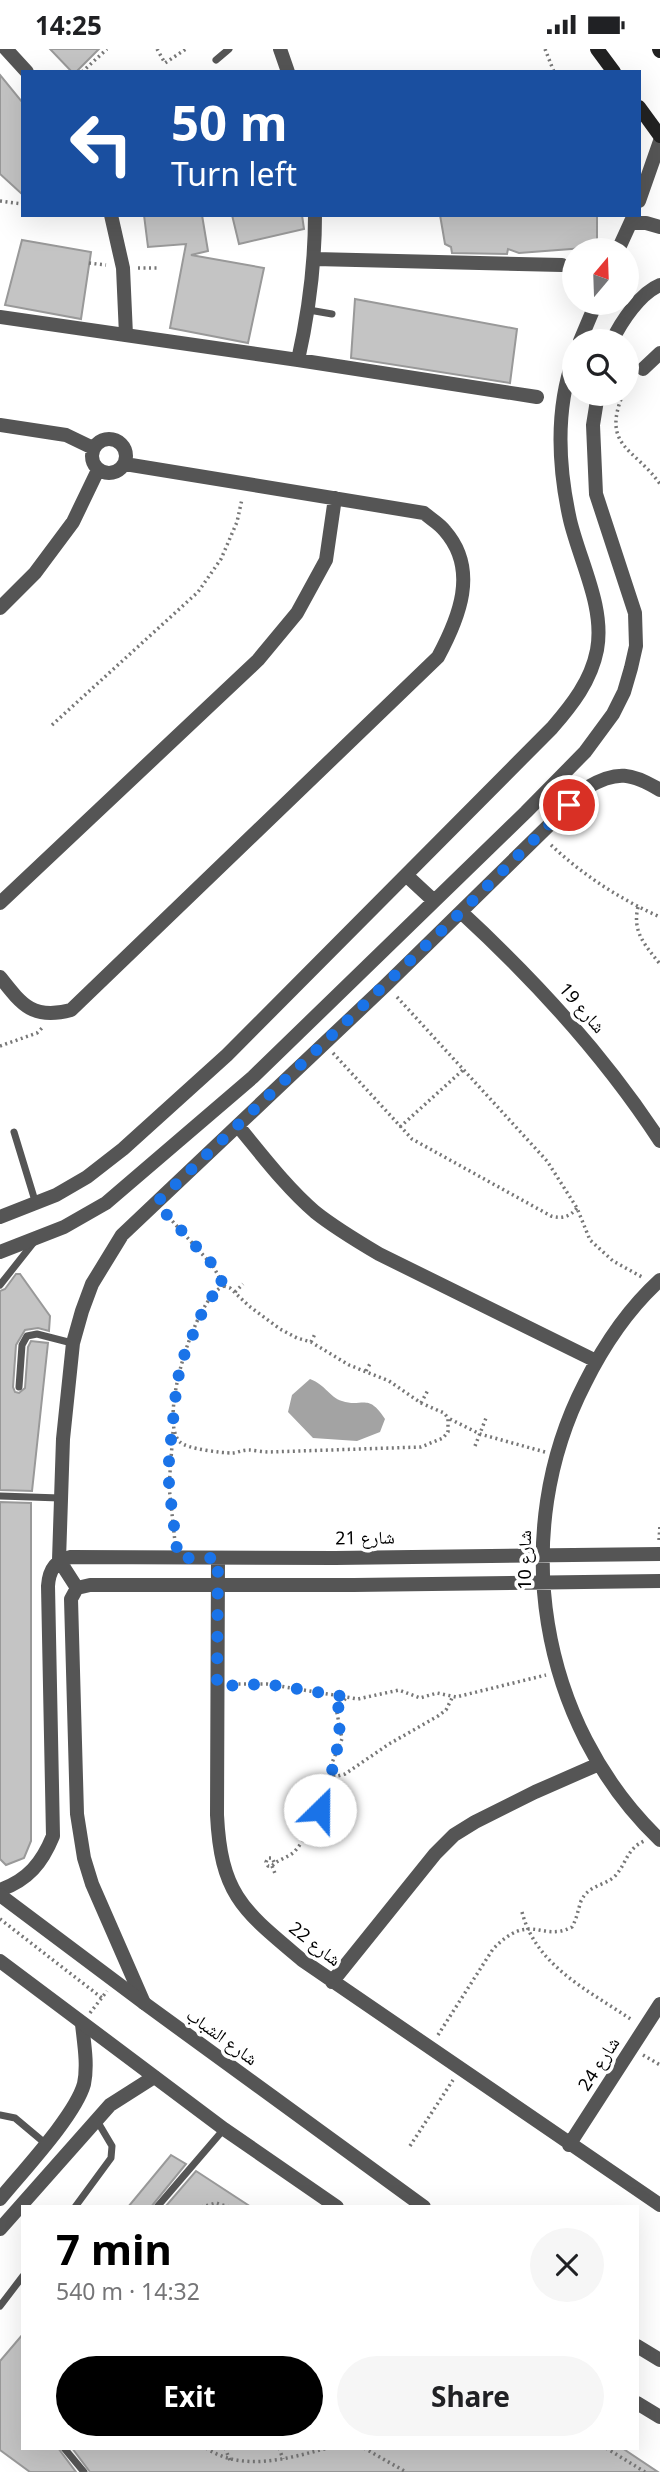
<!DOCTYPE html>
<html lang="en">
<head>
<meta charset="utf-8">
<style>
	:root { --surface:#fff; --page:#f6f6f6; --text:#202124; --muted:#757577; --accent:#000 }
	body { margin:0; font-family:"Noto Sans","Noto Naskh Arabic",sans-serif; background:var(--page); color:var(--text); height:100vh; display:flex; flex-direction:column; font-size:26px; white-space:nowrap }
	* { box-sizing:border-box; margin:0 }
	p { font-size:23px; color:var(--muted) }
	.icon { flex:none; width:38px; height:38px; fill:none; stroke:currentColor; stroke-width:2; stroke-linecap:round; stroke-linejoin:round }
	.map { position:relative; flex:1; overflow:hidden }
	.panel { position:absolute; left:21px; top:2156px; width:618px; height:245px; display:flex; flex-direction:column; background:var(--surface); border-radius:0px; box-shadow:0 7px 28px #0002 }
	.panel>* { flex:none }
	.top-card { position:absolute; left:21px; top:21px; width:620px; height:147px; border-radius:0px; box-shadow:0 7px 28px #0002; background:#1a4fa0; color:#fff; overflow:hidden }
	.needle { width:46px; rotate:19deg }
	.tools { position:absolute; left:562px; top:189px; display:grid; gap:14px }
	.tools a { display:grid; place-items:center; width:77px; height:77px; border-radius:50%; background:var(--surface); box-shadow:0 7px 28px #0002; font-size:35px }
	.pin { position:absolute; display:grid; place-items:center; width:60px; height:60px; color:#fff; margin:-30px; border:4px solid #fff; border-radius:50%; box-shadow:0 2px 7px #0007 }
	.me { position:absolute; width:77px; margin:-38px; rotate:23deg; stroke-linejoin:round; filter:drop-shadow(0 0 5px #0008) }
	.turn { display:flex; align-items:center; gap:24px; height:147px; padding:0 35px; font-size:32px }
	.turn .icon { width:91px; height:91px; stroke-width:2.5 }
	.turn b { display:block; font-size:49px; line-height:60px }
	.round { display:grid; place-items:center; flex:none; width:74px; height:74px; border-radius:37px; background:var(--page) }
	.head { display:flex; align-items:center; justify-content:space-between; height:119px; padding:0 35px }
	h1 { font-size:42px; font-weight:700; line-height:52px; color:var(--accent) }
	.button { display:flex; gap:14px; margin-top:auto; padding:14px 35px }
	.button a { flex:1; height:80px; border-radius:42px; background:var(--accent); color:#fff; font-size:28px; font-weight:700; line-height:80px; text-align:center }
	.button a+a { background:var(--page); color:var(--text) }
	.status { display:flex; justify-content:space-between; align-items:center; height:49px; padding:0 35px; background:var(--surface); direction:ltr }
	.status svg { height:19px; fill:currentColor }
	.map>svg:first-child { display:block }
	.water { fill:#a3a3a3 }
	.building { fill:#c4c4c4; stroke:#999; stroke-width:2 }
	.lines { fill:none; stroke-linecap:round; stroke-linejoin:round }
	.path { stroke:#777; stroke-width:3.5; stroke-dasharray:2 3.5; stroke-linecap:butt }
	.service { stroke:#555; stroke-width:7 }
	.minor { stroke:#555; stroke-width:14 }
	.tertiary { stroke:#555; stroke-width:14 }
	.secondary { stroke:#222; stroke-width:14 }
	.route { stroke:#1a73e8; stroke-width:12; stroke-dasharray:0 21.6 }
	.labels { text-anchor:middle; stroke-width:7; stroke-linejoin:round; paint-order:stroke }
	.street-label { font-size:18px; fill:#000; stroke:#fff }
</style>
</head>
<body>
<div class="status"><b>14:25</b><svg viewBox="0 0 49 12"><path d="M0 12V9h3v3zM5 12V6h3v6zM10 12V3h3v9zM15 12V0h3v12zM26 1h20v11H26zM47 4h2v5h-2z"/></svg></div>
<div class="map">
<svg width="660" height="2423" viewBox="0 0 660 2423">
	<rect width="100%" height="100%" fill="#fff"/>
	<!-- water -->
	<path class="water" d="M310,1330C326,1336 329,1348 342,1352C362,1359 368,1343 385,1370L380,1383L357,1392L313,1389L288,1363L292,1346Z"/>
	<!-- building -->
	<path class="building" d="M50,0H99L76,23H72Z
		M0,26L23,54V146L0,125Z
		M144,166H202L208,202L191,206L264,219L248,294L170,279L186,195L148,198Z
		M232,166H302L304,180L239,195Z
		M440,166H597V198L519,204L508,200L507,205L452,204L451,198L445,195Z
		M22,191L91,203L81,270L5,256Z
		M355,250L517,280L510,334L351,309Z
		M16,1225H20L50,1267L49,1282L38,1279L25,1281L16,1296L13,1338L15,1343L19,1344L25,1339L28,1298L31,1292L48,1294L32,1442L0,1441V1242L5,1240Z
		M0,1453L31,1454V1792L24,1809L6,1816L0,1810Z
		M171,2106L186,2115L151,2158H128Z
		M196,2122L251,2158H165Z
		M23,2285V2399H58L76,2423H30L0,2401V2312Z
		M72,2399H622L658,2423H90Z"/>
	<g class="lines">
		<!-- path -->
		<path class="path" d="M157,0L165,14L186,0
			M545,0L554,23
			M82,23L107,0
			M0,152L23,155
			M89,214L106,216
			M138,219H160
			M567,230L574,234
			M626,339L633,329
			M623,345C601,398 635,399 660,435
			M52,676L198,543L221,510L237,473L242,450
			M551,796C584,827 620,850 660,868
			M638,858C632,883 645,896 660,915
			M397,948L547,1112L577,1159L590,1191L613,1212L642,1228
			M0,997L37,984L43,978
			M333,1004L412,1090L551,1167C561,1170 570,1168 577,1159
			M400,1078L464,1020
			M165,1164L213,1217L224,1237
			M224,1237L230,1239L249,1257L280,1280L297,1289L311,1293L349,1316L389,1332L421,1354L444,1364L448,1369V1383L443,1389L421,1398L269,1403C262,1403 254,1401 248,1401C242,1401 237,1404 232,1404C222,1404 187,1400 180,1393C157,1372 196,1246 224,1237Z
			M235,1243L243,1235
			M311,1293L315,1285
			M366,1322L371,1313
			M421,1354L428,1341
			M450,1370L480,1385L545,1403
			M173,1383L169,1437L175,1493
			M475,1397L486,1369
			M659,1491L660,1476
			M233,1635H267L358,1650L399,1641L420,1649L437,1644L456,1648L546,1626
			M334,1728L331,1716L342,1690L337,1664L339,1656L347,1648
			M274,1813L272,1809H268L266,1813L268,1817H272C278,1810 288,1809 295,1802C313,1781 324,1753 334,1728L345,1725L389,1695L438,1667L446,1661L453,1647
			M272,1817L276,1827
			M522,1863C536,1917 588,1941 632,1971
			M0,1870L102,1949
			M90,1964L107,1942
			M438,1986L493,1900C531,1861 541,1894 572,1878C577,1869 578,1861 581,1852C589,1835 606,1837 616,1826C627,1813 627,1800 644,1792
			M643,2006L660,2016
			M410,2097L453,2031
			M201,2158L216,2154L229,2158
			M206,2399C242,2423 286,2410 328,2399
			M225,2399L231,2414
			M279,2399L283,2410
			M364,2399L406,2423
			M606,2399L645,2423"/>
		<!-- service -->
		<path class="service" d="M216,11L229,0
			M309,261L332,265
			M14,1083L36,1155
			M0,1236L34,1193
			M19,1338L22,1296L27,1287L37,1285L72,1294
			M0,1447L60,1449
			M0,2066L15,2069L46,2095
			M75,2158L111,2109L112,2097L96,2070
			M157,2158L224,2080
			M0,2257L23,2227
			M64,2399L84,2423"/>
		<!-- minor -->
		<path class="minor" d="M6,0L27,23
			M280,0L288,23
			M639,152L660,92
			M111,166L123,219L126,286
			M631,174H646L660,178
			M618,201L634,166
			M315,210L562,216
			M0,268L298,311L537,348
			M580,292L596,254
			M612,292C621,273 640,244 660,236
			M298,311C309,262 315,216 315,166
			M643,320L660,304
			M0,376L66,386L93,399
			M92 407a17 17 0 1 1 34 0a17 17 0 1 1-34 0Z
			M0,559L35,524L73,473L98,421
			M406,826L434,852
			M0,854L258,611L297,564L326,511L335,449
			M461,863C536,932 604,1006 660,1092
			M0,928C22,956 33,971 71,961L438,608C459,569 479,521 445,482C440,475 431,470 424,464L125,415
			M238,1077C262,1106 286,1138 315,1163C335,1179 357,1192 379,1205L596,1312
			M0,1168L56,1146L87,1128L123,1100L227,1006L552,679C572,656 591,632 597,601C605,558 580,513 570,471C558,417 555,361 574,308
			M0,1203L64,1178L106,1154L253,1028L526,763L585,703L613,665L624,643L631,619L636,597L635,564L596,445L593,376L598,345
			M660,1231C628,1260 604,1296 585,1334C508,1483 538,1674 660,1791
			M218,1509L217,1766C221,1847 244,1862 302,1911L660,2156
			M77,1539L59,1511L63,1390L73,1294L82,1262L92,1235L122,1186L386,936L588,738C617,721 632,724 660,741
			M0,1841C28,1831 42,1814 53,1787L48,1537C49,1522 55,1511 71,1508L335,1509L660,1505
			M332,1933L435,1805L454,1786L475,1773L535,1743L599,1715
			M144,1954L92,1835L84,1809L77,1765L71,1550L77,1539L90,1536H354L660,1532
			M569,2096L660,1955
			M0,2150C22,2123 75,2067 84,2035C88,2016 84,1994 82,1975
			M0,2180L110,2056L154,2028"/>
		<!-- tertiary -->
		<path class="tertiary" d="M0,1846L144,1954L424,2158
			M0,1912L224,2080L337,2158
			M637,2297L660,2311
			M637,2354L660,2368"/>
		<!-- secondary -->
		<path class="secondary" d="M597,0L614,23
			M659,0L660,2
			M639,58L660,87"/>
	</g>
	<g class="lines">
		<!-- route -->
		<path class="route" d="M320,1761L334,1728L331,1716L341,1690L337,1664L339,1656L347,1648L267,1635L217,1637L218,1509H178L169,1437V1410L177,1333L183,1309L202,1264L215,1243L224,1237L214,1217L156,1154L461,863L569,756"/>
	</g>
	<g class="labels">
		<!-- street labels -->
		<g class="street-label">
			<text transform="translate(582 959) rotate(49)" y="6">شارع 19</text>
			<text transform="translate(365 1489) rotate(-1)" y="6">شارع 21</text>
			<text transform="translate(525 1511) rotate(-90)" y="6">شارع 10</text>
			<text transform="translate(315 1895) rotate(38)" y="6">شارع 22</text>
			<text transform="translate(222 1988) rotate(36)" y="6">شارع الشباب</text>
			<text transform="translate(599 2015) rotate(-57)" y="6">شارع 24</text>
		</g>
	</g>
</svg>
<div class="tools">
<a><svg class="needle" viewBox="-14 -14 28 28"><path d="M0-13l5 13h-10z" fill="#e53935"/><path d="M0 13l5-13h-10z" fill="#757577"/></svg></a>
<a><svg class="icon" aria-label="search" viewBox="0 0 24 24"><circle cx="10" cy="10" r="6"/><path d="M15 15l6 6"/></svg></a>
</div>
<div class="pin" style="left:569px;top:756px;background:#d93025"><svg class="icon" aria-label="arrive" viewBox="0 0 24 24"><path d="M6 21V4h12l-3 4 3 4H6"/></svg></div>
<svg class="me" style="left:320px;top:1761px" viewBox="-20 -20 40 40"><circle r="19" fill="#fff"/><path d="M0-13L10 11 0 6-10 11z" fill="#1a73e8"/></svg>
<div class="top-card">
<div class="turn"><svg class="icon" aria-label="left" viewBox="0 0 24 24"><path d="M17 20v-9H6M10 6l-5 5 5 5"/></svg><div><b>50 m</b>Turn left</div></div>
</div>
<section class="panel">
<div class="head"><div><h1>7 min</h1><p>540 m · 14:32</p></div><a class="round"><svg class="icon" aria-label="close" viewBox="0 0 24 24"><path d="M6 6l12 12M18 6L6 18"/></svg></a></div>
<div class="button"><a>Exit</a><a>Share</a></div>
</section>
</div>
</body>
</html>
